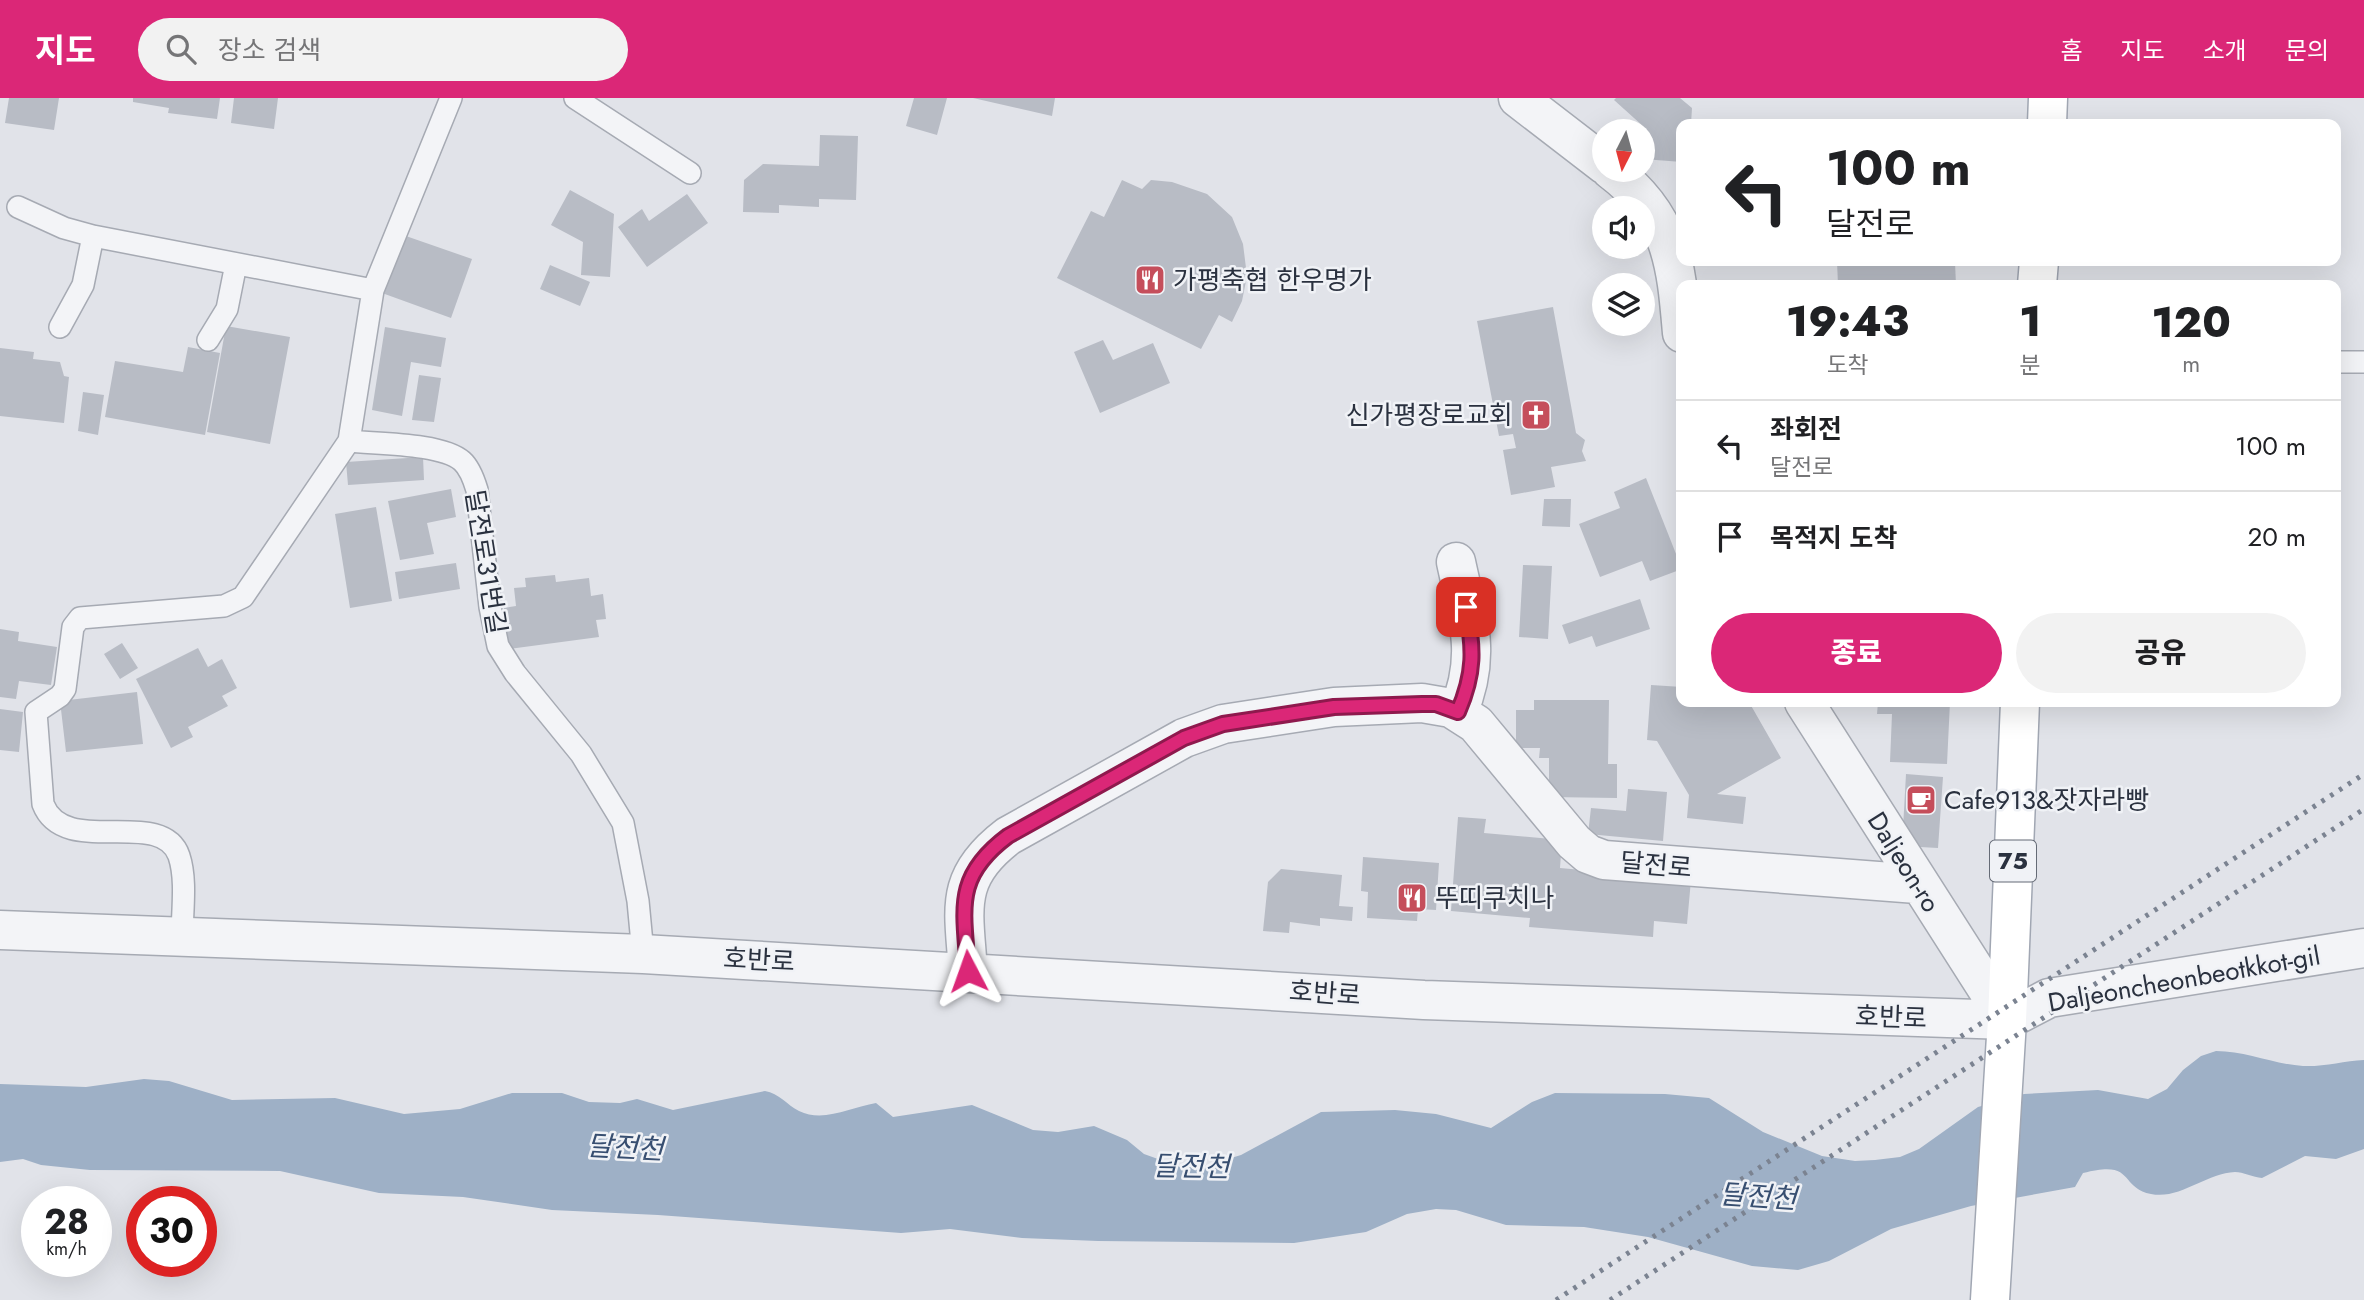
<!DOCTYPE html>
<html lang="ko">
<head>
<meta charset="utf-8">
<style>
	:root { --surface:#fff; --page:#f2f2f2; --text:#202124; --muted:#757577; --line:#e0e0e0; --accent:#db2777 }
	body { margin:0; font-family:Jost,"Noto Sans KR",sans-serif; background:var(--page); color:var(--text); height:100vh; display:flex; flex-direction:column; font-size:26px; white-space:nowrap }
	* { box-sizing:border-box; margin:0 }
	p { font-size:23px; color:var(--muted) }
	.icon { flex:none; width:38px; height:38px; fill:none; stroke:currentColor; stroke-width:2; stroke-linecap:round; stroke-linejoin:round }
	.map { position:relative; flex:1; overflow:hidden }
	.side { position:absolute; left:1676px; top:182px; width:665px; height:427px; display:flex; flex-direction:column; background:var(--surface); border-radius:14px; box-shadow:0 7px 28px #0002 }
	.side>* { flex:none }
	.top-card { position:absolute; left:1676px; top:21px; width:665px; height:147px; border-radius:14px; box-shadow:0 7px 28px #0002; background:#fff; color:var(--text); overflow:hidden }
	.needle { width:46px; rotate:186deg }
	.tools { position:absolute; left:1592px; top:21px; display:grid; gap:14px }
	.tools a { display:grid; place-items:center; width:63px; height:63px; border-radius:50%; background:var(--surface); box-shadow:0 7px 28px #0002; font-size:35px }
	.speed { position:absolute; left:21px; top:1088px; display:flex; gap:14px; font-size:35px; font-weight:700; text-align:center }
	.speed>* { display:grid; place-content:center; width:91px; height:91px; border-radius:50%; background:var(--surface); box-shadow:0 7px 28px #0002; line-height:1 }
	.speed small { font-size:18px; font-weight:400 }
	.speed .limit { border:10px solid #d22; background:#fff; color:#111 }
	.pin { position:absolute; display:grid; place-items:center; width:60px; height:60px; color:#fff; margin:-30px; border-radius:14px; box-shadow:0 4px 10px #0006 }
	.me { position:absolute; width:77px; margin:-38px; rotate:356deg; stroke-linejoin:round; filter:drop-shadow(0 0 5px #0008) }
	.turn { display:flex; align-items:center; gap:24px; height:147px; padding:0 35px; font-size:32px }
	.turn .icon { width:91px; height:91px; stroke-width:2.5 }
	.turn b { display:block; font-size:49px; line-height:60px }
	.eta { display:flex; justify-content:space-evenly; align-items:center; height:119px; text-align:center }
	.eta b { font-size:42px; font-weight:800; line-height:49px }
	.action { display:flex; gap:14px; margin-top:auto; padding:14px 35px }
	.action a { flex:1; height:80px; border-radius:42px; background:var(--accent); color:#fff; font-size:28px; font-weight:800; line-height:80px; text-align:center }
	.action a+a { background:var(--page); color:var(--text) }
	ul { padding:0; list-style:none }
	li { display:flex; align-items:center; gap:21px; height:91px; padding:0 35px; border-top:2px solid var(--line) }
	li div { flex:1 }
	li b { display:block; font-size:26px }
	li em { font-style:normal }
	header { display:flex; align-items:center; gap:42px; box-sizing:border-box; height:98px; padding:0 35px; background:var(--accent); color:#fff }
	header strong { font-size:33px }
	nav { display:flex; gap:38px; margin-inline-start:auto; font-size:24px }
	.search { width:490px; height:63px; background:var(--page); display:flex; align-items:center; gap:18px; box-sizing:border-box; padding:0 24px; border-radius:38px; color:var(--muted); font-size:26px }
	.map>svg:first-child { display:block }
	.water { fill:#9eb0c6 }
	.building { fill:#b8bcc5 }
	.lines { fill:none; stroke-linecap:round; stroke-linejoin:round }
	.service-casing { stroke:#a6aab3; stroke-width:24 }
	.minor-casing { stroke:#a6aab3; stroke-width:41 }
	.primary-casing { stroke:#a1a7b3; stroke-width:41 }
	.service { stroke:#f3f4f7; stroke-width:21 }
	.minor { stroke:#f3f4f7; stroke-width:38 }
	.primary { stroke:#fff; stroke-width:38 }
	.rail { stroke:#7b8391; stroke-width:5; stroke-dasharray:3.5 7; stroke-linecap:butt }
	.route-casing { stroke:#8e194d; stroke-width:18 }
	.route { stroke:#db2777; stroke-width:12 }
	.labels { text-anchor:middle; stroke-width:5; stroke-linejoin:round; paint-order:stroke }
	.shield { fill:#f0f2f6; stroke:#656b76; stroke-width:2 }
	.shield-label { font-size:24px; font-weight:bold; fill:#2a313f }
	.poi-label { font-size:26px; fill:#2a313f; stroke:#f0f2f6; text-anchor:start }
	.street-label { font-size:26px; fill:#2a313f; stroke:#f0f2f6 }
	.water-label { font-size:28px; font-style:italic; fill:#374e70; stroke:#f0f2f6 }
</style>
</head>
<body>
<header>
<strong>지도</strong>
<div class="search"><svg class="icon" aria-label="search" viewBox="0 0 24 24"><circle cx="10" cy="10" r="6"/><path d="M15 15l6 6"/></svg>장소 검색</div>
<nav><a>홈</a><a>지도</a><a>소개</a><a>문의</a></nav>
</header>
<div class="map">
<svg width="2364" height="1202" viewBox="0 0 2364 1202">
	<rect width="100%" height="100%" fill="#e1e3e9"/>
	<!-- water -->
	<path class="water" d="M2216,953C2246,953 2273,966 2303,968C2323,969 2344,963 2364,962V1051L2336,1061L2305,1058L2262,1080C2253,1079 2243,1074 2235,1074C2206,1075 2180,1102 2151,1096C2118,1089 2136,1061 2083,1075L2075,1089L1971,1108L1891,1131L1829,1163L1798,1172L1752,1168L1648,1139L1584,1129L1506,1127L1456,1112L1436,1111L1407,1116L1366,1134L1294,1145L1098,1143L1022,1140L950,1131L901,1135L658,1117L552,1112L463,1099L379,1095L280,1073L90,1072L41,1067L23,1061L0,1064V986L86,989L144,981L169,983L232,1002L335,1000L404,1016L460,1011L512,995H562L589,1004L620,1005L637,1001L673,1012L765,993C779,995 787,1007 799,1013C824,1025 851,1009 876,1005L893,1019L972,1007L1033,1032L1058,1034L1094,1028L1127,1042L1144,1056L1183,1070L1208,1067L1241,1057L1321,1014L1395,1012L1436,1016L1491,1030L1532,1004L1555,995L1665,996L1709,1000L1763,1034L1822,1058L1855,1063L1875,1062L1900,1059L1919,1051L1978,1009L2024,996L2098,992L2148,1001L2167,991L2183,972L2201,958Z"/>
	<!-- building -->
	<path class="building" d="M9,0H59L54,32L5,25Z
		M133,0H220L217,21L168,15L169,10L133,4Z
		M234,0H278L274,31L231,25Z
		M914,0H947L937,37L906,28Z
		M973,0H1055L1052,18Z
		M1616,0H1680L1692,10L1691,26H1682V64L1643,61L1644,29L1614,2Z
		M820,37L858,38L856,102L819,101V109L779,107V115L743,114L744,82L763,66L819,68Z
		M1122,82L1142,91L1151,82L1172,84L1207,96L1232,119L1243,146L1247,178L1242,203L1232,224L1219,217L1201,251L1057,180L1091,113L1104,119Z
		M570,92L614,116L610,179L581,177L583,144L551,127Z
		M687,96L708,125L647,169L618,129L642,111L649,123Z
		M403,137L472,161L451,220L382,195Z
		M1837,163H1892V166L1955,164L1956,187H1838Z
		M550,167L590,184L580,208L540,191Z
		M1553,209L1576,335L1585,342L1582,353L1586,363L1551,369L1555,389L1511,397L1503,352L1516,350L1513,336L1499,338L1477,223Z
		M226,228L290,239L270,346L207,334Z
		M385,229L446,240L441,269L411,264L402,318L372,312Z
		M1103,242L1113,262L1153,245L1170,285L1100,315L1074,254Z
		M188,249L220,255L205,337L105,319L115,263L183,274Z
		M0,250L34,254L33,261L60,264L64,278L69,279L64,325L0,318Z
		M419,277L441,280L434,324L412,322Z
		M83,294L104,297L98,337L78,333Z
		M423,359L424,382L348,387L346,364Z
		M1646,380L1682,471L1650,483L1642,463L1600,479L1579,426L1620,410L1614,394Z
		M451,391L456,419L427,425L434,456L400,462L388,403Z
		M1544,401H1571L1570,429L1542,428Z
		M376,409L392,503L350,510L335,416Z
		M456,465L460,491L399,501L395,474Z
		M1523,467L1552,468L1548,541L1519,539Z
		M555,477L556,484L589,480L591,498L603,496L606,521L596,522L599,539L509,551L504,510L516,508L514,490L526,489L525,480Z
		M1640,501L1650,531L1596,549L1592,538L1569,546L1562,527Z
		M0,531L19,534L18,543L57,549L51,587L19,583L16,601L0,599Z
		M122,545L138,570L120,581L104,556Z
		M198,550L208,569L222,561L237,590L222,598L228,608L188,629L193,639L171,650L136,581Z
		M1651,587L1682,589V604H1749L1781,660L1717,696L1746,699L1743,726L1687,720L1689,697L1657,643L1647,642Z
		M137,594L143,646L66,654L60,603Z
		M1534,602H1609L1608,666H1617V700L1549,699V660H1539L1540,650H1516V612H1534Z
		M1878,604H1950L1947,666L1890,664L1892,616H1877Z
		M0,611L23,614L19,654L0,652Z
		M1906,676L1943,679L1938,750L1902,748Z
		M1628,691L1667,694L1663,743L1588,736L1591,710L1626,713Z
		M1458,719L1486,721L1484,735L1562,742L1560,770L1691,782L1687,826L1654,823L1653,839L1529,829L1530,820L1451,813Z
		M1363,759L1439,765L1436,812L1418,811L1417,823L1367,820L1368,794L1361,793Z
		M1281,771L1342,777L1339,808L1353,809L1352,823L1320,820V828L1290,824L1289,835L1263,833L1268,784Z"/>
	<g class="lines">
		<!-- service casing -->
		<g class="service-casing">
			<path id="service" d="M575,0L690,75
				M18,109L64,130L93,138L373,192
				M60,229L83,187L93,138
				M208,242L227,211L236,166
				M2336,264H2364
				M349,343L373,192L451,0
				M182,839C182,814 187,782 179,758C162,708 64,761 43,706L36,614L60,598L65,591L73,529L80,520L224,508L243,499L349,343C376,346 442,345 462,363C470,370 474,382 477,392L490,509L498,548L515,575L581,656L623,725L638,803L643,856"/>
		</g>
		<!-- minor casing -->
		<g class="minor-casing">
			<path id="minor" d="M1518,0L1605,67
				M1611,72C1672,118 1676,164 1682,235
				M1456,464C1468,520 1482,559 1458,614
				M1804,604L2007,922
				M0,832L643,856L1424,902L2007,922L2049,900L2364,850
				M968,873C964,811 953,780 1008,738L1184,640L1223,626L1334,609L1422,605L1451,610L1476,626L1574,744L1588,756L1604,762L1917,786"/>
		</g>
		<!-- primary casing -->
		<g class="primary-casing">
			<path id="primary" d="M2047,26L2048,0
				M2037,187L2039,163
				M1990,1202L2007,922L2020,604"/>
		</g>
		<!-- service -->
		<use href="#service" class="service"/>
		<!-- minor -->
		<use href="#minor" class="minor"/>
		<!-- primary -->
		<use href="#primary" class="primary"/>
		<!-- rail -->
		<path class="rail" d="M1556,1202L2364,676
			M1610,1202L2364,711"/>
	</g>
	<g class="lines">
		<!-- route casing -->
		<g class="route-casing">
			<path id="route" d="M968,873C964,811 953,779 1008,738L1184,640L1223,626L1334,609L1422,606H1436L1458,614C1475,575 1474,550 1466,509"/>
		</g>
		<!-- route -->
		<use href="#route" class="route"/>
	</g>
	<!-- icons -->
	<defs>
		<g id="restaurant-square" transform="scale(1.575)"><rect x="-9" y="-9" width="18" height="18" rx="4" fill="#c54e5b" stroke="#f0f2f6"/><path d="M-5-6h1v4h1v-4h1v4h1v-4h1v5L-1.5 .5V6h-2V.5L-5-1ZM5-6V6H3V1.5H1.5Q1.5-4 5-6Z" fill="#fff"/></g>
		<g id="church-square" transform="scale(1.575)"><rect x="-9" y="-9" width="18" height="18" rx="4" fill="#c54e5b" stroke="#f0f2f6"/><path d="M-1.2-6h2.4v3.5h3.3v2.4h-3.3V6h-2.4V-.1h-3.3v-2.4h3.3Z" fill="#fff"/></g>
		<g id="cafe-square" transform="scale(1.575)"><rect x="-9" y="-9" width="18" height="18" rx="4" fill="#c54e5b" stroke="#f0f2f6"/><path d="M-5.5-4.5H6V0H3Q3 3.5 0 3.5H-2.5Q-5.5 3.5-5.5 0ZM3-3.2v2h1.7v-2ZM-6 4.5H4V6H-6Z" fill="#fff"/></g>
	</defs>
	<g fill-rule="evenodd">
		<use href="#restaurant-square" x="1150" y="182"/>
		<use href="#church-square" x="1536" y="317"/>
		<use href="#cafe-square" x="1921" y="702"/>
		<use href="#restaurant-square" x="1412" y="800"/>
	</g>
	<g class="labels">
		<!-- shield labels -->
		<rect class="shield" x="1990" y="742.5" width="46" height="41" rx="5"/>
		<g class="shield-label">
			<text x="2013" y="771">75</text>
		</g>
		<!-- poi labels -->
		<g class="poi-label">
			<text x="1173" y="191">가평축협 한우명가</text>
			<text x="1513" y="326" text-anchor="end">신가평장로교회</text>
			<text x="1944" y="711">Cafe913&amp;잣자라빵</text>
			<text x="1435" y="809">뚜띠쿠치나</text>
		</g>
		<!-- street labels -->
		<g class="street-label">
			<text transform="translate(486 464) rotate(81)" y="9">달전로31번길</text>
			<text transform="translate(1904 764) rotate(58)" y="9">Daljeon-ro</text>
			<text transform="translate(1656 767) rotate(5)" y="9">달전로</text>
			<text transform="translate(759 862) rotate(3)" y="9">호반로</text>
			<text transform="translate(2184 881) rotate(-10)" y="9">Daljeoncheonbeotkkot-gil</text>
			<text transform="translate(1325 895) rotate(4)" y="9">호반로</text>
			<text transform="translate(1891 919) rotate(2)" y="9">호반로</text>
		</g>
		<!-- water labels -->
		<g class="water-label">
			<text transform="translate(625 1049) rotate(3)" y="10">달전천</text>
			<text transform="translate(1191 1068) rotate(1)" y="10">달전천</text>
			<text transform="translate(1758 1098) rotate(4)" y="10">달전천</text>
		</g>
	</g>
</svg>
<div class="tools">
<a><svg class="needle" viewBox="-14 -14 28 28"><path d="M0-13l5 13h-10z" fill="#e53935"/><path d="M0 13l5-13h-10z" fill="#757577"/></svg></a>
<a><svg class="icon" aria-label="sound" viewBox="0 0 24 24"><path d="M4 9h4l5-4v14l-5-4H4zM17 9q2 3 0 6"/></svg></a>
<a><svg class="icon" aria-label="layers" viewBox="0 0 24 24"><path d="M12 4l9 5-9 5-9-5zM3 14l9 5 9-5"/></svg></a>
</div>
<div class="speed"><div>28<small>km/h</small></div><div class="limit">30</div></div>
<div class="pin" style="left:1466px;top:509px;background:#d93025"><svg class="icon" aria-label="arrive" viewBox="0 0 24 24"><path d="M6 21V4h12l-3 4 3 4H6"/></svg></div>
<svg class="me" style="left:968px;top:873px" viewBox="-20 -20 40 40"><path d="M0-17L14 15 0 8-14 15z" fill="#db2777" stroke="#fff" stroke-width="4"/></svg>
<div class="top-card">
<div class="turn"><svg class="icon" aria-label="left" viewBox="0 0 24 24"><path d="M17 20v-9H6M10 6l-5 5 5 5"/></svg><div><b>100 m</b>달전로</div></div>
</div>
<section class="side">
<div class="eta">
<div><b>19:43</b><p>도착</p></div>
<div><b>1</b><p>분</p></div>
<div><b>120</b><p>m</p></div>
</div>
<ul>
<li><svg class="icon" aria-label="left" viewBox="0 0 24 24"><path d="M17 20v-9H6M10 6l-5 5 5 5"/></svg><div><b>좌회전</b><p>달전로</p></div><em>100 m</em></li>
<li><svg class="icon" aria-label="arrive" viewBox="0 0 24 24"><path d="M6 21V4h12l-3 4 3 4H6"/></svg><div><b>목적지 도착</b></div><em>20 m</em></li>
</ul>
<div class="action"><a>종료</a><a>공유</a></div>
</section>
</div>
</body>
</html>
